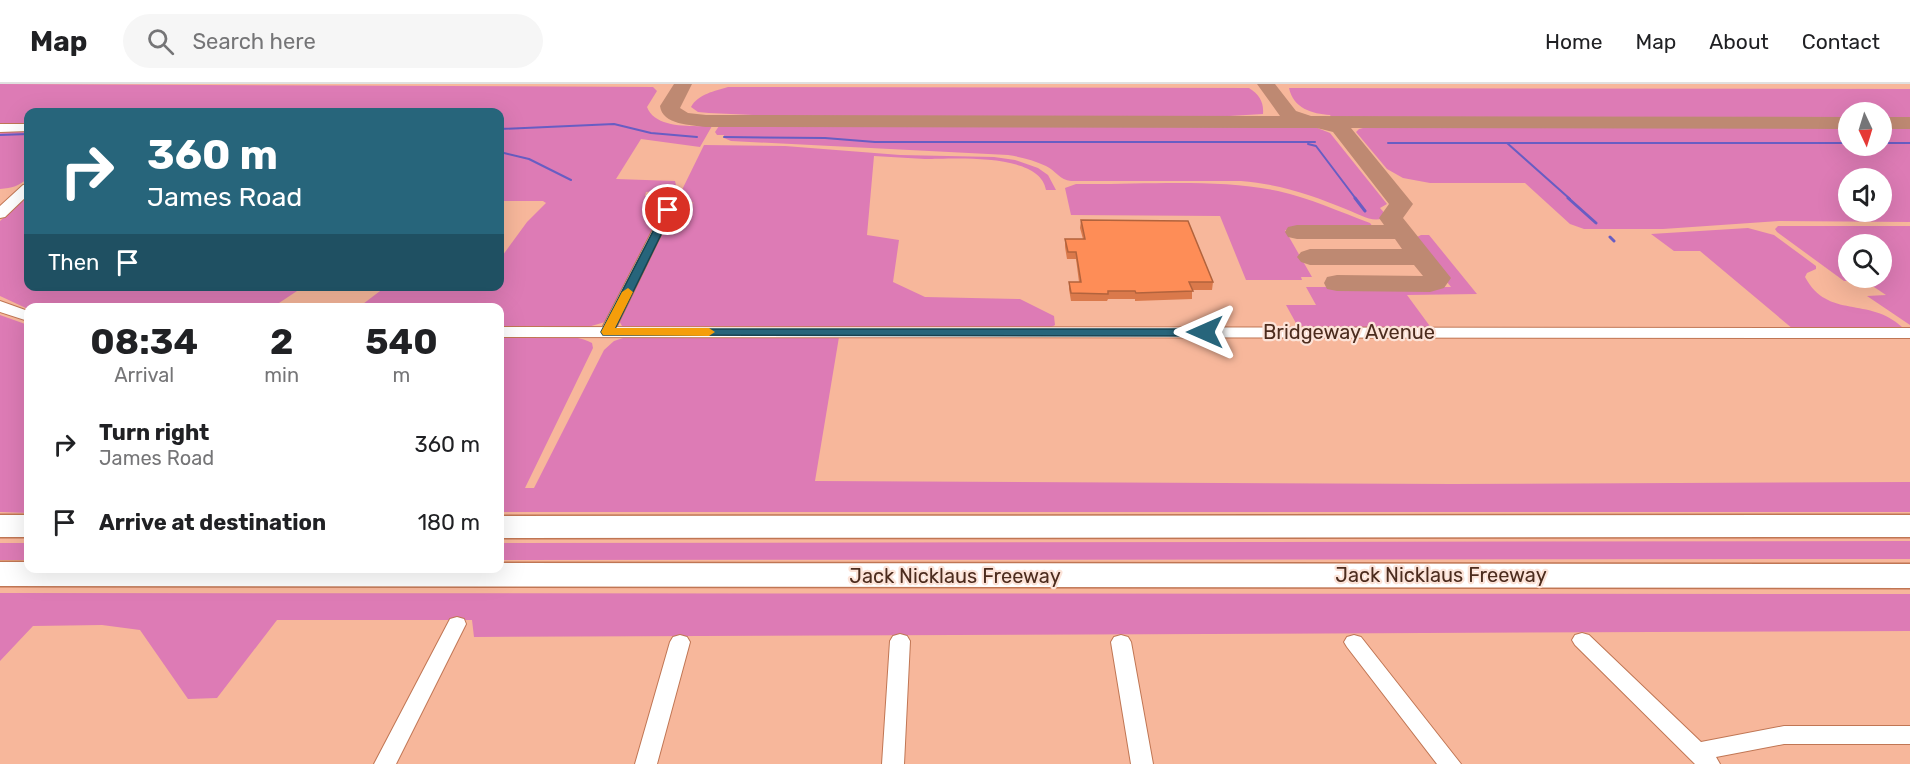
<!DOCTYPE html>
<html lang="en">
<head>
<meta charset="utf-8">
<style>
	:root { --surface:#fff; --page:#f6f6f6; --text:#202124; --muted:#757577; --line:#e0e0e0 }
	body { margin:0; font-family:Rubik,sans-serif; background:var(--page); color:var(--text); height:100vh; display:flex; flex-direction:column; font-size:22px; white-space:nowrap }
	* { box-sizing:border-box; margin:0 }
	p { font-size:20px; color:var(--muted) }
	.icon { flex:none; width:33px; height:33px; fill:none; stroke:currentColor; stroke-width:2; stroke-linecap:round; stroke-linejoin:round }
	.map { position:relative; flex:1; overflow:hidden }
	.panel { position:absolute; left:24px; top:219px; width:480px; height:270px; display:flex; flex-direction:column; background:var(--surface); border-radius:12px; box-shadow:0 6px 24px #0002 }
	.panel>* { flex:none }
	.banner { position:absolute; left:24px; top:24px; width:480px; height:183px; border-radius:12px; box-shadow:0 6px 24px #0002; background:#27657b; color:#fff; overflow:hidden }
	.needle { width:39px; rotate:176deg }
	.fabs { position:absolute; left:1838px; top:18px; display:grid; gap:12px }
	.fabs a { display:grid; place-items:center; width:54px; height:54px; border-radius:50%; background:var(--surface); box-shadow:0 6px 24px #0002; font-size:30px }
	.pin { position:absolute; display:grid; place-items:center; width:51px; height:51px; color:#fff; margin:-26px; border:3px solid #fff; border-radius:50%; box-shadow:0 2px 6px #0007 }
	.me { position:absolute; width:66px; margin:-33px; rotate:270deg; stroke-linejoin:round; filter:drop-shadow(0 0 4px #0008) }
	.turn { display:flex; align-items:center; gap:21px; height:126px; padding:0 24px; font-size:27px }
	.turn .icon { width:78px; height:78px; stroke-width:2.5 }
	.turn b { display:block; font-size:42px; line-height:51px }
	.then { display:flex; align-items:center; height:57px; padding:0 24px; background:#0003; gap:12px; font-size:22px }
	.eta { display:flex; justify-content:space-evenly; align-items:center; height:102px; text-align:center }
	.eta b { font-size:36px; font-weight:700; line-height:42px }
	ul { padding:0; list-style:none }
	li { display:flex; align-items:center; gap:18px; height:78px; padding:0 24px }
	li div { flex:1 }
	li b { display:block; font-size:22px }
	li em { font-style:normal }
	header { display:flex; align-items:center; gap:36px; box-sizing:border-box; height:84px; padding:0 30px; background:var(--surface); border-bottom:2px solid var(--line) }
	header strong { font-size:28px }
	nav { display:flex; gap:33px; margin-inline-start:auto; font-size:21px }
	.search { width:420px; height:54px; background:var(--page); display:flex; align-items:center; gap:15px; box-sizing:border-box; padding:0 21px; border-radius:33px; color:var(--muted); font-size:22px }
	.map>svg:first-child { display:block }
	.green { fill:#dd7bb5; fill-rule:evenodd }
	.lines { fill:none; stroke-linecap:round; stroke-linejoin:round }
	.stream-far1 { stroke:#685dc3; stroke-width:2 }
	.stream { stroke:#685dc3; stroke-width:3 }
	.taxiway { fill:#be8972; fill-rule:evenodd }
	.minor-casing { stroke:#c07654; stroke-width:2 }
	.tertiary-casing { stroke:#c07654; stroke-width:2 }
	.motorway-casing { stroke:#c07654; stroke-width:3 }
	.minor { fill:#fff; fill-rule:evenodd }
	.tertiary { fill:#fff; fill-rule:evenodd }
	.motorway { fill:#fff; fill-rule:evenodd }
	.wall { fill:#da794b }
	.building { fill:#fe8d57; stroke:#b2633d; stroke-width:1.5 }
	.route { fill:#27657b; stroke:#194250; stroke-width:1.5 }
	.slow { fill:#f59e0b }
	.labels { text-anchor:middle; stroke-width:4.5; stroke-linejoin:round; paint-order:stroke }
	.street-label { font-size:20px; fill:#4c2c1e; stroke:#fce3d8 }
</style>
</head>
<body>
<header>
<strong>Map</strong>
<div class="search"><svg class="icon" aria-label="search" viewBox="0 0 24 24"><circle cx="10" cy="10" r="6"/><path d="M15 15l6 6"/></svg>Search here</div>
<nav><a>Home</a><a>Map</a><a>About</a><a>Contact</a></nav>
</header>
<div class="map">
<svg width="1910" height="680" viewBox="0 0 1910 680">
	<rect width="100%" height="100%" fill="#f7b79b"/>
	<!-- green -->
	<path class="green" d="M0,0L653,3L657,7L647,23C655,45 693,42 712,42L700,63L641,55L616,95L675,97L676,101L670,106L646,108L645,112L657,113L668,118L605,238L588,243H500V224L359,223L384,204L500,202V175L527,138L546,119L543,117H500V28H28V41H0Z
		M728,3L1249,4C1259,10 1264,18 1263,30L1196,34L795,33L709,29L698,28L691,23C698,10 715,7 728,3Z
		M1289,4L1910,5V34H1881V28H1848V34H1332L1330,31C1312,30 1293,24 1289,4Z
		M719,42L1315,43L1330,49L1387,120L1380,124L1387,132C1375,141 1359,130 1348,126C1312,111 1279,100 1241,97H1071C1060,96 1056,87 1046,82C1034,76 1021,73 1008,71L731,57L724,54V51H717L715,48Z
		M1367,43L1848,44V62H1881V44H1910V138L1779,137L1663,145H1584L1570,140L1525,99H1430L1403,94L1387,85L1356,48L1359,45ZM1848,94H1881V128H1848Z
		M0,47H28V94C19,102 12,104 0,105Z
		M704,61L785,62L900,71L994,73L1015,76L1038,84L1048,91L1056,106H1046C1040,68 953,75 925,75C908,74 891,73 874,72L867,151L899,156L893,198L925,213L1020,215L1054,232L1055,241L1050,244L622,242L618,235L674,124L694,119L679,112Z
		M1076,100C1138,101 1218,94 1278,107C1310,114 1340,128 1370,139L1373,143L1366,146H1285L1312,193H1301L1302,196H1246L1220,132L1071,131L1065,104Z
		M28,110V202L303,203L273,223L28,225L0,212V137Z
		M1778,142H1910V241L1867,212L1886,211L1865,197H1844L1777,148L1775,145ZM1848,160H1881V194H1848Z
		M1748,144L1774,151L1816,182V185L1807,189L1805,193C1828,236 1869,212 1902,243L1793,245L1700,167H1674L1651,150Z
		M1421,151H1429L1477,210L1407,211L1432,245H1318L1297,241L1286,221H1316L1306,203H1451L1413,155Z
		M0,231L28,241V429L0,428Z
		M500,253C525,253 571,247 592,259L593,264L525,404H534L604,266L614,257L623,254L839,253L815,397L1452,400L1910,398V428H500Z
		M1910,457V475L500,476V459Z
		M0,459H28V476H0Z
		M0,509L1910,510V547L474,553L472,536H277L217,614L188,615L140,546L102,541L33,542L0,577Z"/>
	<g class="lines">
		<!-- stream-far1 -->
		<path class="stream-far1" d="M500,45L614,40L651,49L697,53
			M0,51L28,50
			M724,53L825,54L875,58H1315
			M1388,59H1848
			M1507,59L1570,115
			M1881,59H1910
			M1308,60L1316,62L1356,115
			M500,68L529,75L571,96"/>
		<!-- stream -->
		<path class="stream" d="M1355,114L1365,127
			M1568,114L1596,139
			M1610,153L1614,157"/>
		<!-- taxiway -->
		<path class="taxiway" d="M674,0H692L680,24L688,29L706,31L1280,32L1257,0H1275L1296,27L1311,32L1848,33V45L1351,44L1413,120L1403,134L1451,194L1444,204L1430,208L1337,207L1327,205L1324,199L1327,193L1337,191L1423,192L1414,181H1310L1301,178L1297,173L1301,168L1310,165H1402L1395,155H1297L1288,153L1285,148L1288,143L1297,141H1384L1379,134L1389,120L1333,48L1317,44L706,43C692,41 662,41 660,22Z
			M1881,33H1910V45H1881Z"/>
		<!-- minor casing -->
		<g class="minor-casing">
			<path id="minor" d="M668,123L673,126L614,248L607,252L602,251L600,248L663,126Z
				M457,533L464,535L466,540L396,680H374L450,535Z
				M1582,549L1589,551L1701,658L1784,642H1910V660H1784L1716,673L1720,680H1695L1575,561L1572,556L1575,551Z
				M900,550L907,552L910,557L904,680H882L890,557L893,552Z
				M680,551L687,553L690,558L657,680H635L670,558L673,553Z
				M1121,551L1128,553L1131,558L1153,680H1131L1111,558L1114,553Z
				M1354,551L1361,553L1461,680H1437L1347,563L1344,558L1347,553Z"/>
		</g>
		<!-- tertiary casing -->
		<g class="tertiary-casing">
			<path id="tertiary" d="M0,40H28V47L0,48Z
				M28,100V111L5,133L0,134V122L23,101Z
				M0,217L28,227V237L0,228Z
				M500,243L1910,244V254L500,253Z"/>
		</g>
		<!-- motorway casing -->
		<g class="motorway-casing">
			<path id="motorway" d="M0,431H28V453H0Z
				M1910,431V453L500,454V432Z
				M0,478H28V484H500V479L1910,480V504L0,502Z"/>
		</g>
		<!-- minor -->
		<use href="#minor" class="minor"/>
		<!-- tertiary -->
		<use href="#tertiary" class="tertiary"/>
		<!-- motorway -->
		<use href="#motorway" class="motorway"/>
	</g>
	<!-- wall -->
	<path class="wall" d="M1081,136L1213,198L1212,206H1192V215L1135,217V215H1108L1107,217H1071L1069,205V198H1079L1076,175H1067L1065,163V155H1083L1080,144Z"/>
	<!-- building -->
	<path class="building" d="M1081,136L1188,137L1213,198H1189L1193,207L1136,209L1135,207H1108V210L1071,209L1069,198H1081L1076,168H1068L1065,155H1085Z"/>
	<!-- route -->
	<path class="route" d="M665,124L673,126L615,245H1205L1211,248L1205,252L603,251L601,248Z"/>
	<!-- slow -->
	<path class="slow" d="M628,204L633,208L615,244H709L715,248L709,252L603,251L601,248L622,208Z"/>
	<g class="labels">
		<!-- street labels -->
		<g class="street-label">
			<text x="1349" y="255">Bridgeway Avenue</text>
			<text x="1441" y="498">Jack Nicklaus Freeway</text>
			<text x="955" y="499">Jack Nicklaus Freeway</text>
		</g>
	</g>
</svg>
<div class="fabs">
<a><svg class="needle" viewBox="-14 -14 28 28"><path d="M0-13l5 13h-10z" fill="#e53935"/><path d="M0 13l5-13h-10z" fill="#757577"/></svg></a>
<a><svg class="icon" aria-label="sound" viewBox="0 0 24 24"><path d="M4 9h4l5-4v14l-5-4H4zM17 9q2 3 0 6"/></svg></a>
<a><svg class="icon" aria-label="search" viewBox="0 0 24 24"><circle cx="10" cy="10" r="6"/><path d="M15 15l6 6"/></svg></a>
</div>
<div class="pin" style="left:668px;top:126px;background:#d93025"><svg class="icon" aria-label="arrive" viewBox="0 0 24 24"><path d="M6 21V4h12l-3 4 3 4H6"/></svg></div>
<svg class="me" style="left:1205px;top:248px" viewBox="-20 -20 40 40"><path d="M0-17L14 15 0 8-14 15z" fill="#27657b" stroke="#fff" stroke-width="4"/></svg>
<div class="banner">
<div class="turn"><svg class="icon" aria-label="right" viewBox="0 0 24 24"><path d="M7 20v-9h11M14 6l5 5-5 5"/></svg><div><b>360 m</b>James Road</div></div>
<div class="then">Then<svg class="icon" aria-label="arrive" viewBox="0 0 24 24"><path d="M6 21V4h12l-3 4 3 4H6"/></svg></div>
</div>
<section class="panel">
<div class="eta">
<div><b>08:34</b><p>Arrival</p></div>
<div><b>2</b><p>min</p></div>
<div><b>540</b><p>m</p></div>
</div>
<ul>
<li><svg class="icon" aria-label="right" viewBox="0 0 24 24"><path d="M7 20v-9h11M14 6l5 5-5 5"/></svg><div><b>Turn right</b><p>James Road</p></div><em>360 m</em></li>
<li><svg class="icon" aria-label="arrive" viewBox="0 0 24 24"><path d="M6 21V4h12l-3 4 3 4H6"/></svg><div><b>Arrive at destination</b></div><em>180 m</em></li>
</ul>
</section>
</div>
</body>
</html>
